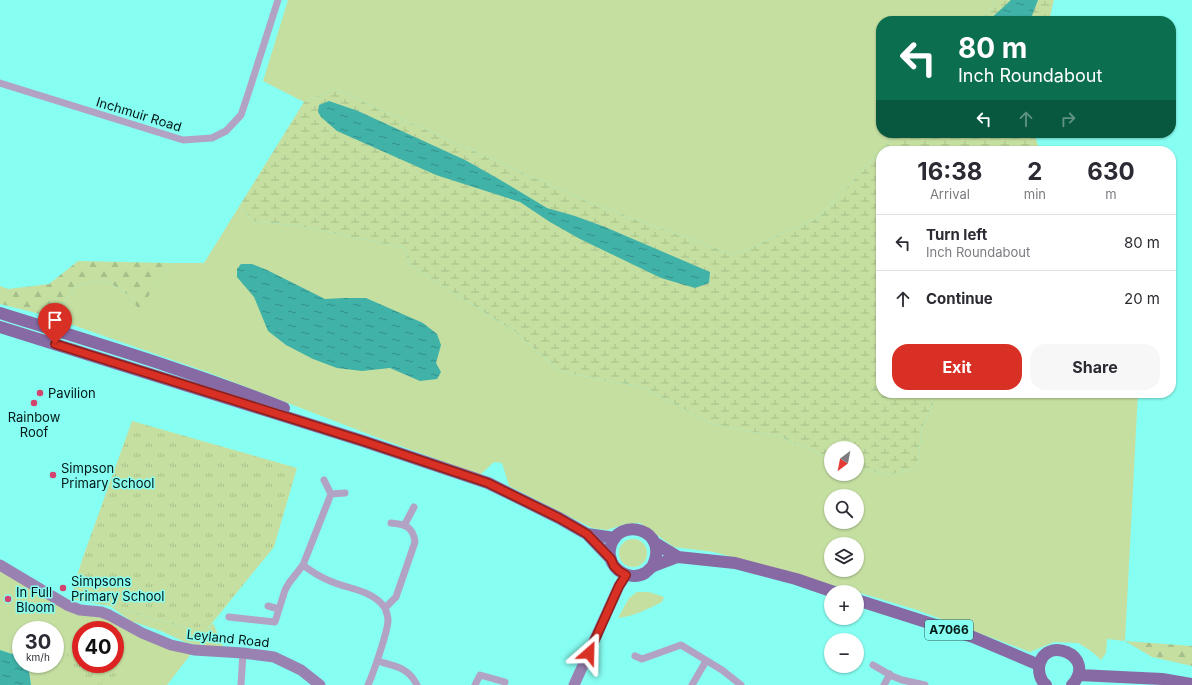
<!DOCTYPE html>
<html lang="en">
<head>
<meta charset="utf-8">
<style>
	:root { --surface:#fff; --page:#f7f7f7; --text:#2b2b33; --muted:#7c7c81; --line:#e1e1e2; --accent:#d93025 }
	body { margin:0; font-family:Inter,sans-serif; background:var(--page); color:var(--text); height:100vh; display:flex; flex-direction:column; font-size:15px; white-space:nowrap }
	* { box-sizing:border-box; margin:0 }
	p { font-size:13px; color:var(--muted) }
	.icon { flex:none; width:22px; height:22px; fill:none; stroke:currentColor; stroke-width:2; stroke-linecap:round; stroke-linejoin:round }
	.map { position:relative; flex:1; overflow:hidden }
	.drawer { position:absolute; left:876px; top:146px; width:300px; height:252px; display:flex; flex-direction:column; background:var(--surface); border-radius:16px; box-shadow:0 1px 3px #0004 }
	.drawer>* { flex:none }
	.top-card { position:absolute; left:876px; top:16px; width:300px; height:122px; border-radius:16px; box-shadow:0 1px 3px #0004; background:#0b6e4f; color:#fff; overflow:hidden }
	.needle { width:26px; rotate:212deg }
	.fabs { position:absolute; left:824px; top:441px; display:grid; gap:8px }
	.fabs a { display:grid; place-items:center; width:40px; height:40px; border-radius:50%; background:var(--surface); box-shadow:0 1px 3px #0004; font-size:20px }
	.speed { position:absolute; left:12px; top:621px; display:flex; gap:8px; font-size:20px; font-weight:700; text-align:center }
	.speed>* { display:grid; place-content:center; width:52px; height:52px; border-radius:50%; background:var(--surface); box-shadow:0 1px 3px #0004; line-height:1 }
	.speed small { font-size:10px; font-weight:400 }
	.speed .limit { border:6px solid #d22; background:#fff; color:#111 }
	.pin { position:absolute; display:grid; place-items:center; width:34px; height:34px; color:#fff; margin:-41px -17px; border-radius:50% 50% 50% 0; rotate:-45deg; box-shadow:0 0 4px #0007 }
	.pin .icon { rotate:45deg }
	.me { position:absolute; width:44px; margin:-22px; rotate:25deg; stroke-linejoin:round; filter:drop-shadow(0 0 3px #0008) }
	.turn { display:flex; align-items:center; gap:14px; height:84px; padding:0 16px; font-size:18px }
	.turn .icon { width:52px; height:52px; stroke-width:2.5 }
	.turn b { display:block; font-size:28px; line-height:34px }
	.lanes { display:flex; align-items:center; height:38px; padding:0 16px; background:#0003; justify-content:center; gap:20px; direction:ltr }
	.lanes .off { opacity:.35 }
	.eta { display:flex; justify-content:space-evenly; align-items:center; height:68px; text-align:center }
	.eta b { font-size:24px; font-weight:700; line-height:28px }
	.action { display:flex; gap:8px; margin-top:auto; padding:8px 16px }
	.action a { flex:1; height:46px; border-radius:16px; background:var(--accent); color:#fff; font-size:16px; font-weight:700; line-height:46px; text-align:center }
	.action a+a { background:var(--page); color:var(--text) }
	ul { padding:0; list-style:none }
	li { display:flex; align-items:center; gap:12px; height:56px; padding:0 16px; border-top:1px solid var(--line) }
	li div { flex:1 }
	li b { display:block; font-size:15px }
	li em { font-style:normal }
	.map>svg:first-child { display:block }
	.green { fill:#c5dfa1; fill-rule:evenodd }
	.forest { fill:url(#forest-firs) }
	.wetland { fill:url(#wetland-marsh) }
	.park { fill:url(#park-tufts) }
	.water { fill:url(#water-ripples) }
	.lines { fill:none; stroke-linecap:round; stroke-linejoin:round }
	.street { stroke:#b2a3c3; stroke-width:7 }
	.secondary { stroke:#9982b2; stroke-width:11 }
	.primary { stroke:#876aa4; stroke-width:12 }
	.route-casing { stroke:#8d1f18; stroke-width:10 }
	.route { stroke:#d93025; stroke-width:7 }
	.poi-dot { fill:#d2436d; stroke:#87fef2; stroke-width:1.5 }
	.labels { text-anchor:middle; stroke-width:3; stroke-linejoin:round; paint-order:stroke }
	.shield { fill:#87fef2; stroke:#285c57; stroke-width:1 }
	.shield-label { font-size:12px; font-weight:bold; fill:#001715 }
	.street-label { font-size:13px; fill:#001715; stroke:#87fef2 }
	.poi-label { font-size:13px; fill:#001715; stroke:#87fef2; text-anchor:start }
</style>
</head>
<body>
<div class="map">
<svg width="1192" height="685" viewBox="0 0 1192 685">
	<defs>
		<pattern id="forest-firs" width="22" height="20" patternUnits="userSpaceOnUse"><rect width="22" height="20" fill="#c5dfa1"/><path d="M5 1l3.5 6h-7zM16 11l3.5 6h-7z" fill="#a7bf8a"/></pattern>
		<pattern id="wetland-marsh" width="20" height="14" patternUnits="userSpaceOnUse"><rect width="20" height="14" fill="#c5dfa1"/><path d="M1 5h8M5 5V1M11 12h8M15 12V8" fill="none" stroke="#a7bf8a"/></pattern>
		<pattern id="park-tufts" width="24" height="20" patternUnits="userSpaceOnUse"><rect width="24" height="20" fill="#c5dfa1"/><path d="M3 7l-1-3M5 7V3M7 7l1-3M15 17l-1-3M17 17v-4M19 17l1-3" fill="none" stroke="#a7bf8a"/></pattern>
		<pattern id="water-ripples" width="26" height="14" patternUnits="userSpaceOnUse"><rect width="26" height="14" fill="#40b2a8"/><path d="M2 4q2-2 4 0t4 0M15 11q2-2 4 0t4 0" fill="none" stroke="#339088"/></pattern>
	</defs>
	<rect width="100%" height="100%" fill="#87fef2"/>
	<!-- green -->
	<path class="green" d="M288,0H996L981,21H881V133H898L818,218L734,255L588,202L334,89L304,102L263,81Z
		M240,205L252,221L301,226L404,248L410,265L514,331L560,371L602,380L640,386L713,424L781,437L831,459V474H857V467L888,475L917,468L922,428L938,393H1138L1125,641L1107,639L1106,653L1101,660L1091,651L1078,643L1054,642L1030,652L917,610L857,592L714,552L674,547L640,523L625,524L607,530L592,528L509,486L502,463L494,462L480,475L376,437L210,373L44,315L64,302L76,287L91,281L110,283L129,295L139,309L171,263H204ZM831,496H857V522H831ZM831,544H857V570H831Z
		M619 553a14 14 0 1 1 28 0a14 14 0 1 1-28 0Z
		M0,565L57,600L194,650L167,685H31L29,672L31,664H55V630H21V649L12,654L0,650ZM81,630H115V664H81Z
		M637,592H649L664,597L662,602C648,609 634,616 618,618L629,598Z
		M110,606L204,633L213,623L223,646H202L185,642L161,631L131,621Z"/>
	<!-- forest -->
	<path class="forest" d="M78,261L171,263L139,310L129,295L110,283L91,281L76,287L64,302L44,315L0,304V286L8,289L49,284Z
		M1125,641L1192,646V666L1152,657Z"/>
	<!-- wetland -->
	<path class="wetland" d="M996,0H1054L1049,21H981Z
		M334,89L588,202L734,255L818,218L881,151V393H938L922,428L917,468L888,475L857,467V448H831V459L781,437L713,424L640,386L602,380L560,371L514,331L410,265L404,248L301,226L252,221L240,205L304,102Z
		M898,133H1034L1040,151H881Z"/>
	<!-- park -->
	<path class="park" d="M132,421L297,468L274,547L204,633L110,606L70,599L82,560Z
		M90,625H100L111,630H81V664H115V633C131,649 124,677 103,684C96,685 88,684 81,682L64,650C68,636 76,629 90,625Z"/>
	<!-- water -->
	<path class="water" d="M1011,0H1038L1030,21H988Z
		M329,101L358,111L465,160L497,178L547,208L575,216L605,227L710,272L709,283L695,288L661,278L580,239L550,222L520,202L436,175L337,131L321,117L318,112L319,105Z
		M241,264H252L267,270L325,299L344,298H366L423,323L437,334L441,345L436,363L441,372L437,379L420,381L390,368L362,371L337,368L313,359L286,345L268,331L254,297L237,277V269Z
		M21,649V664H31L29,672L31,685H0V650L12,654Z"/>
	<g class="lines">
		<!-- street -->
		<path class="street" d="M0,83L183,140L212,138L226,131L241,115L249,91L278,0
			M324,480L331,494L345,493
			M405,524L414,507
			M303,565C312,572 320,577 330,581C348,589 373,590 385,608
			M268,606L279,609
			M229,617L275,622L285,590L289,583L303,565L331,494
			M635,656L642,659L681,645L722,670L741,685
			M377,661C395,666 408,667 417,685
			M873,665L892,676L902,680L925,685
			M241,685L243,653
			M368,685C373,674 388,631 388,620C388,616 386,611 385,608L396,597L415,542C413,526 404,524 391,523
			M475,685L480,675L505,682
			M692,685L706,661
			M884,685L890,674"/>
		<!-- secondary -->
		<path class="secondary" d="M0,565L67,605L80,610L101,612L109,615L142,633L171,645L194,650L243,653L274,657L301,670L320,685
			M574,685L619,586L626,575"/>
		<!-- primary -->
		<path class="primary" d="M0,313C95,343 191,371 284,408
			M0,327L363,441L488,483L559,518L587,534L611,559
			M587,534L615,538
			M655,543L678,557L735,563L796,579L834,592
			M652,567C672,529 616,514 610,549C609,555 611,562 615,567C622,575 635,579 645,573C648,571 650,568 652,567C660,563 670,560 678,557
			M857,600L973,637L1039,665
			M1079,675L1162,679L1192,684
			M1046,685C1041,681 1039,675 1039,668C1042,633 1099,655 1072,685"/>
	</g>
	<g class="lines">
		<!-- route casing -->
		<g class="route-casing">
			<path id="route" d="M55,344L363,441L488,483L559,518L587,534L611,559L614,566L619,571L626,575L619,586L589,653"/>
		</g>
		<!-- route -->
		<use href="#route" class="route"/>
	</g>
	<!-- markers -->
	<g class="poi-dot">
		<circle cx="40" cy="393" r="4"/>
		<circle cx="34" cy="403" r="4"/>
		<circle cx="53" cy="475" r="4"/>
		<circle cx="63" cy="588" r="4"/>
		<circle cx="8" cy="599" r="4"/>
	</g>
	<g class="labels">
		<!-- shield labels -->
		<rect class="shield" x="925" y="620" width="48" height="20" rx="3"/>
		<g class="shield-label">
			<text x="949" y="634">A7066</text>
		</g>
		<!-- street labels -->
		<g class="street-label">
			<text transform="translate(139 114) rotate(17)" y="5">Inchmuir Road</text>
			<text transform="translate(228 638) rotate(6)" y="5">Leyland Road</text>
		</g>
		<!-- poi labels -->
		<g class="poi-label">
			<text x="48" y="398">Pavilion</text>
			<text x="34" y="422" text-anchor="middle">Rainbow<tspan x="34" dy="15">Roof</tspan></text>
			<text x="61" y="473">Simpson<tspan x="61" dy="15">Primary School</tspan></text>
			<text x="71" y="586">Simpsons<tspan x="71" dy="15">Primary School</tspan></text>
			<text x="16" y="597">In Full<tspan x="16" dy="15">Bloom</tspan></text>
		</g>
	</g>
</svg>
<div class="fabs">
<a><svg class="needle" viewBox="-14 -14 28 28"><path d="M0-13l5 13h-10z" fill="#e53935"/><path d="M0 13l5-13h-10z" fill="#7c7c81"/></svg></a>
<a><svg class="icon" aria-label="search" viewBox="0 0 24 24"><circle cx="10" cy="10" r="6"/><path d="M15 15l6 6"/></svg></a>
<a><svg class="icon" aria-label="layers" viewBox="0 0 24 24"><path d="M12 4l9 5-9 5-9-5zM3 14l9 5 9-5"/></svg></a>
<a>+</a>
<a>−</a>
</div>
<div class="speed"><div>30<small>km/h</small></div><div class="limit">40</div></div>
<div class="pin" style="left:55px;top:344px;background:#d93025"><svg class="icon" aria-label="arrive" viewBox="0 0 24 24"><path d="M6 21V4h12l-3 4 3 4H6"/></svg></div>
<svg class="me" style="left:589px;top:653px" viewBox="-20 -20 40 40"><path d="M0-17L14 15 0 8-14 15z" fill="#d93025" stroke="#fff" stroke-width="4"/></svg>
<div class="top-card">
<div class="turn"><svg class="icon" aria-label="left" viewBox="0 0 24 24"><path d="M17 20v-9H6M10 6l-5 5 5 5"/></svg><div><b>80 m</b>Inch Roundabout</div></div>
<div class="lanes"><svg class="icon" aria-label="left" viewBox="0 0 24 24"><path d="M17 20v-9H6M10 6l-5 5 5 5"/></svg><svg class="icon off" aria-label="ahead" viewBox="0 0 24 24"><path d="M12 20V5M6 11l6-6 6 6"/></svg><svg class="icon off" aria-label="right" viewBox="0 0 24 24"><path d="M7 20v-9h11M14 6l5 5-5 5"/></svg></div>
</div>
<section class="drawer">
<div class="eta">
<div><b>16:38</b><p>Arrival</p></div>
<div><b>2</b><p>min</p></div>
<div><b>630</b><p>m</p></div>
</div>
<ul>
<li><svg class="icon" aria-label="left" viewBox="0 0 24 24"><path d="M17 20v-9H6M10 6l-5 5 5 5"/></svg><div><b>Turn left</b><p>Inch Roundabout</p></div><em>80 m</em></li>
<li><svg class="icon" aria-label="ahead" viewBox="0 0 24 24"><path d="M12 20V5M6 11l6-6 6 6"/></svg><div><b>Continue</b></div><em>20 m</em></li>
</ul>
<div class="action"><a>Exit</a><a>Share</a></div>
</section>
</div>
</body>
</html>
